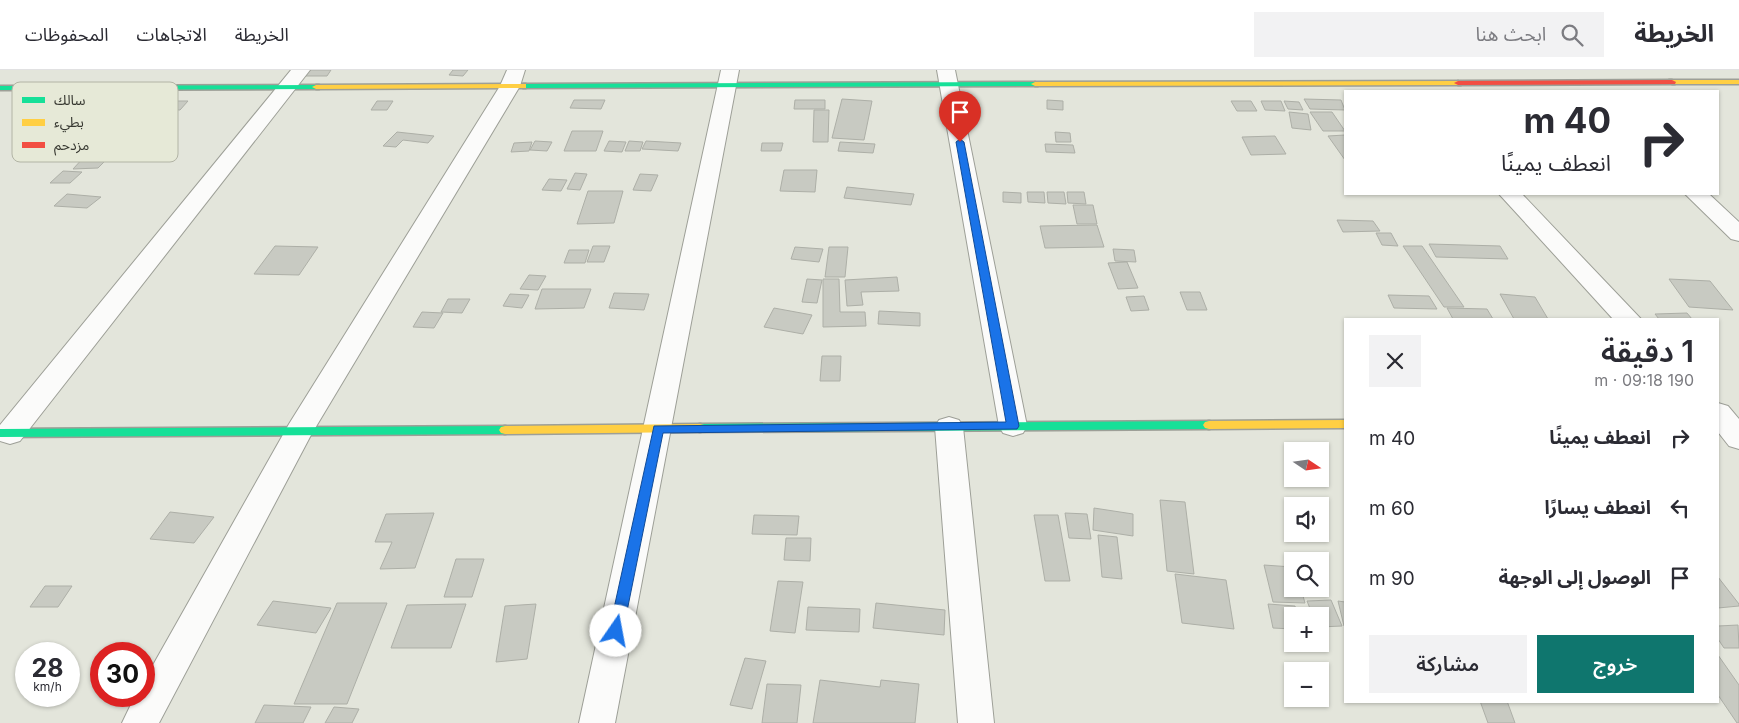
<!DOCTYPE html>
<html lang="ar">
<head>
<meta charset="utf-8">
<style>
	:root { --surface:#fff; --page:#f2f2f3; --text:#2b2b33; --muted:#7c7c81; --line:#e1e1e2; --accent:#0f766e }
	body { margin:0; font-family:Inter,"Noto Sans Arabic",sans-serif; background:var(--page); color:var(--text); direction:rtl; height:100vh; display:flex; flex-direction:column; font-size:19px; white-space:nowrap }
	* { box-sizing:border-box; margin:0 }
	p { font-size:16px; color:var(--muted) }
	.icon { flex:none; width:28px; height:28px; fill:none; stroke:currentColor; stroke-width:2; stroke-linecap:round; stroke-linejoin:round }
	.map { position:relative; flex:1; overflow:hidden; direction:ltr }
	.details { position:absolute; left:1344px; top:248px; width:375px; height:385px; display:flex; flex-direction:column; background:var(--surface); border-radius:0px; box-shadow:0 1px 4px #0004; direction:rtl }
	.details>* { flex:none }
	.top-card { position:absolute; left:1344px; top:20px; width:375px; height:105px; border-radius:0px; box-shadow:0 1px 4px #0004; direction:rtl; background:#fff; color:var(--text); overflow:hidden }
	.needle { width:32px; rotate:103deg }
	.controls { position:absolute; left:1284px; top:372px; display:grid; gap:10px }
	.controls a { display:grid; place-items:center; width:45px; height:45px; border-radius:0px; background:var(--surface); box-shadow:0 1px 4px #0004; font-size:25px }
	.speed { position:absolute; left:15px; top:572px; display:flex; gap:10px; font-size:25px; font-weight:700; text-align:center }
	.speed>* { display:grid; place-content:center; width:65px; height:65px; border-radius:50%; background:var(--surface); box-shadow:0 1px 4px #0004; line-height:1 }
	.speed small { font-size:12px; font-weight:400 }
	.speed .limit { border:8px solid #d22; background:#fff; color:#111 }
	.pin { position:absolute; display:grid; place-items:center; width:42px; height:42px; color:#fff; margin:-51px -21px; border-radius:50% 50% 50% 0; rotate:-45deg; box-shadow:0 0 5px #0007 }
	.pin .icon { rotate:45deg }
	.me { position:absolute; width:55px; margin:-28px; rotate:12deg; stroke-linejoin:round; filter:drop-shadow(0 0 4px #0008) }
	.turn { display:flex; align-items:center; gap:18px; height:105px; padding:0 25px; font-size:22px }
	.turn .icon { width:65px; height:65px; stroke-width:2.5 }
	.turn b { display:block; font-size:35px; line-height:42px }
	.round { display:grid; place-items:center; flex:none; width:52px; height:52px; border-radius:0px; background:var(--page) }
	.headline { display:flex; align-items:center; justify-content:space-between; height:85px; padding:0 25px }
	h1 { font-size:30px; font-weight:600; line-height:38px }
	.cta { display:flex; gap:10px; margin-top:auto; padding:10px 25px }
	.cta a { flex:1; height:58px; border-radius:0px; background:var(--accent); color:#fff; font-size:20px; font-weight:600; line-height:58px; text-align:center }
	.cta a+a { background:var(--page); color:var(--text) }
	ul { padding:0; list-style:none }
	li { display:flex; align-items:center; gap:15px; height:70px; padding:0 25px }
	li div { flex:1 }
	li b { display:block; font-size:19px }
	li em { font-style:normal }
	header { display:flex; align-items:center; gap:30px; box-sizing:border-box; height:70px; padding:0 25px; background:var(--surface); border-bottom:1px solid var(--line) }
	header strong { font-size:24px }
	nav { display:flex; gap:28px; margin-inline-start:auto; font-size:18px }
	.search { width:350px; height:45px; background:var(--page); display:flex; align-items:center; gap:12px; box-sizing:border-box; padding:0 18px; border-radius:0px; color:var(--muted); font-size:19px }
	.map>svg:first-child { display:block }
	.building { fill:#c8cac2; stroke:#adafa7 }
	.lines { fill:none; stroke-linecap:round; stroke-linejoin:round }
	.street-casing { stroke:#9d9f97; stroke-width:2 }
	.fast-casing { stroke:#9d9f97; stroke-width:3 }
	.slow-casing { stroke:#9d9f97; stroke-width:3 }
	.jam-casing { stroke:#9d9f97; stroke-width:3 }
	.street { fill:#fbfbfa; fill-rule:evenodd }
	.fast { fill:#16e098; fill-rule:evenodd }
	.slow { fill:#ffcf43; fill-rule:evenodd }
	.jam { fill:#f24e42; fill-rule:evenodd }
	.route { fill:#1a73e8; stroke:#114b97 }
	.key { fill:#e6e9d7; stroke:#b2b4a5; stroke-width:1 }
	.key-label { font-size:14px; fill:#373831 }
</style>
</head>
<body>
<header>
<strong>الخريطة</strong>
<div class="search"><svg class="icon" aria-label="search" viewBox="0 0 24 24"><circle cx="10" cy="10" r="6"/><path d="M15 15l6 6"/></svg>ابحث هنا</div>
<nav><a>الخريطة</a><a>الاتجاهات</a><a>المحفوظات</a></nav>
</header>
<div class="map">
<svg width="1739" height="653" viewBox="0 0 1739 653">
	<rect width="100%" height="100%" fill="#e3e5db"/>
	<!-- building -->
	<path class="building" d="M309,0H331L327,6H304Z
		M453,0H468L463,6L449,5Z
		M842,29L872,31L864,70L832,68Z
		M1304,29L1341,30L1345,40L1310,39Z
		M574,30H605L601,39L570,38Z
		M795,30H825V39H794Z
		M1047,30L1063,31V40L1047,39Z
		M156,31H188L180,40L148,39Z
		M377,31H393L387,40H371Z
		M1231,31H1251L1257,41H1237Z
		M1261,31H1281L1285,41L1265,40Z
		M1284,31L1299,32L1303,40L1288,39Z
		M814,40H829L828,72H813Z
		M1289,42L1308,44L1311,60L1292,58Z
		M1310,42H1332L1345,61H1323Z
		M572,61H603L596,81H564Z
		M397,62L434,66L428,73L403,70L396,77L383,76Z
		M1055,62L1070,63L1071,72H1056Z
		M1345,65V90L1328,66Z
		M1275,66L1286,84L1251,85L1242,67Z
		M535,71L552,72L547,81L530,80Z
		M609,71L626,72L622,82L604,81Z
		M629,71L643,72L640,81H625Z
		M646,71L681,73L678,81L642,79Z
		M532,72L529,81L511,82L514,73Z
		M840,72L875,74L873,83L838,81Z
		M762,73H783L781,81H761Z
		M1045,74L1073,75L1075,83L1046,82Z
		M85,86H110L98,98L73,99Z
		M784,100H817L815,122L780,121Z
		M63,101L82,102L70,113H50Z
		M575,103L587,104L580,120L567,119Z
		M640,104L658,105L651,121L633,120Z
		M549,109L567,110L561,121L542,120Z
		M847,117L914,124L911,135L844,128Z
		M588,121H623L614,153L577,154Z
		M1003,122L1021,123V133L1003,132Z
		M1027,122H1044L1045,133L1028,132Z
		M1047,122H1064L1066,134L1048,133Z
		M1067,122H1084L1086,134L1068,133Z
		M67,124L101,127L87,138L54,136Z
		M1073,135H1093L1097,154H1077Z
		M1337,150L1373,151L1380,161L1343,162Z
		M1097,155L1104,177L1045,178L1040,156Z
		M1376,163H1391L1398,176L1382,175Z
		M1429,174L1500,176L1508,189L1436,187Z
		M275,176L318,177L299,205L254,204Z
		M593,176H610L604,192H587Z
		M1403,176H1422L1464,237H1444Z
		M795,177L823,179L819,192L791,189Z
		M829,177H848L845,207H825Z
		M1113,179L1134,180L1136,192L1115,191Z
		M569,180H589L585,193H564Z
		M1127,192L1138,218L1118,219L1108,193Z
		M529,205L546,206L538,220L520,219Z
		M897,207L899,221L861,222L863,235L847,236L845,210Z
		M807,209L822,210L817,233L802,232Z
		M823,209H839L840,242H865L866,256L823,257Z
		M1669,209L1710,211L1733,240L1689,237Z
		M542,219H591L584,238L535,239Z
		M1180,222H1200L1207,240H1187Z
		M614,223L649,224L644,240L609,238Z
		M510,224L529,225L522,238L503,236Z
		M1500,224L1535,227L1548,249H1514Z
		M1388,225L1429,226L1437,239L1394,238Z
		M1144,226L1149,240L1131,241L1126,227Z
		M448,229H470L462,243L441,242Z
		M774,238L812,245L803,264L764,257Z
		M1447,238L1487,239L1493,249H1453Z
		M879,241L920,243V256L878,254Z
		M422,242L443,243L434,258L413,257Z
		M1687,243L1692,249H1659L1655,244Z
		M822,286H841L840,311H820Z
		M1160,430L1185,432L1194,504L1167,501Z
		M1094,438L1133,444V466L1093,460Z
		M170,442L214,447L194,473L150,469Z
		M434,443L415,498L380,499L392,472H375L386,444Z
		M1065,443L1087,444L1091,469L1069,468Z
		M754,445L799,446L797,465L752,464Z
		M1034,445H1058L1070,511H1045Z
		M1098,465L1117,467L1122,509L1102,507Z
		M786,468H811L810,491L784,490Z
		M456,489H484L472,527H444Z
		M1264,495L1292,497V519H1301L1305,533L1273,532Z
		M1175,504L1226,510L1234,559L1182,553Z
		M1718,507L1739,534V536L1718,538Z
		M778,511L803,512L795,563L770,561Z
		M45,516H72L58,537H30Z
		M1331,530L1342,556L1320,557V546H1313L1307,531Z
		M273,531L331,538L316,563L257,555Z
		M1338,531L1345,532V556H1344Z
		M337,533H387L347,634H294Z
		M876,533L945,540L944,565L873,558Z
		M466,534L451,578H391L407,535Z
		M536,534L527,589L496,592L505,536Z
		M1268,534L1295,536L1297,546H1292V559L1273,558Z
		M808,537L860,539L859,562L806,560Z
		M1738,555L1739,578H1724L1718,569V556Z
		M1718,585L1739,615V653H1737L1718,625Z
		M745,588L766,591L752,639L730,635Z
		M820,610L880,617L881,610L919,614L915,653H813Z
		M767,614L801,615L797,653H762Z
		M1480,631H1507L1515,653H1488Z
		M264,635L311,637L303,653H255Z
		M334,637L359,639L352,653H325Z"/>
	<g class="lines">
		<!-- street casing -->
		<g class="street-casing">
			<path id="street" d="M291,0H310L20,371L10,374L0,371V355Z
				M507,0H525L520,16L311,365L159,653H122L135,626H144V611L289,354L500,16Z
				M721,0H739L615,653H579Z
				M937,0H955L1027,356L1023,363L1013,366L1003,363L999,356Z
				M1499,124H1522L1641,249H1613Z
				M1685,124H1709L1739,152V171L1731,169Z
				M1718,333L1728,336L1739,349V379L1729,376L1718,362Z
				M949,347L959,350L963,357L994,653H958L935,357L939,350Z"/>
		</g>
		<!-- fast casing -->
		<g class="fast-casing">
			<path id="fast" d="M1035,12L1039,14L1038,16L523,18L519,16L523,14Z
				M319,15V19H316L0,20V16Z
				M1209,351L1213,352L1215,355L1213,358L1209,359L700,362L696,361L694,358L696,355L700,354Z
				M505,356L509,357L511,360L509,363L505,364L0,367V359Z"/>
		</g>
		<!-- slow casing -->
		<g class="slow-casing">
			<path id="slow" d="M1669,10H1739V14H1672L1668,12Z
				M1458,11L1462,13L1461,15L1035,16L1031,14L1035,12Z
				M523,14H526V18L316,19L312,17L316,15Z
				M1345,350V358L1209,359L1205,358L1203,355L1205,352L1209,351Z
				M700,354L704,355L706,358L704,361L700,362L505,364L501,363L499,360L501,357L505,356Z"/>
		</g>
		<!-- jam casing -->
		<g class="jam-casing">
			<path id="jam" d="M1672,10L1676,12L1675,14L1458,15L1454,13L1458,11Z"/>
		</g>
		<!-- street -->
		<use href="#street" class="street"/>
		<!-- fast -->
		<use href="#fast" class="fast"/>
		<!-- slow -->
		<use href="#slow" class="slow"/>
		<!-- jam -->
		<use href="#jam" class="jam"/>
	</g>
	<!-- route -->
	<path class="route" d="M960,69L964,72L1019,356L1017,359L663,363L623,561L621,566L616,567L611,566L609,561L654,356L1006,352L956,72Z"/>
	<!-- legend -->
	<rect x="12" y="12" width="166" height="80" rx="8" class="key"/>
	<rect x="22" y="27" width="23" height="6" fill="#16e098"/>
	<rect x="22" y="49" width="23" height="7" fill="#ffcf43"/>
	<rect x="22" y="72" width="23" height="6" fill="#f24e42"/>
	<g class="key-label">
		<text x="54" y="35">سالك</text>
		<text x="54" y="57">بطيء</text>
		<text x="54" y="80">مزدحم</text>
	</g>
</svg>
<div class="controls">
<a><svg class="needle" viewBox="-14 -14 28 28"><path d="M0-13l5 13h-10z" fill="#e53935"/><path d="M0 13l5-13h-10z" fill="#7c7c81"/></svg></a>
<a><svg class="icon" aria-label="sound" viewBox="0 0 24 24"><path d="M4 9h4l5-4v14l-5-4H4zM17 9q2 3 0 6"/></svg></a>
<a><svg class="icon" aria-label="search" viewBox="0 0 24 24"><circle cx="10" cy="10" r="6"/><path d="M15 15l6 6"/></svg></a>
<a>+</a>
<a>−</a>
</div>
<div class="speed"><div>28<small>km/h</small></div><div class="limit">30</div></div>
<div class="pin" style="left:960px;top:72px;background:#d93025"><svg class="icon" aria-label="arrive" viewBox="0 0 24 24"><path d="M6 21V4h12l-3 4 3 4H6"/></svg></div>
<svg class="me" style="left:616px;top:561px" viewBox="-20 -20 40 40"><circle r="19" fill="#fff"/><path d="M0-13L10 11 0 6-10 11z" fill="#1a73e8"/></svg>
<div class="top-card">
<div class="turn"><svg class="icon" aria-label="right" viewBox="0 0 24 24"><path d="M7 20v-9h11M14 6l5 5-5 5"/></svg><div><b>40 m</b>انعطف يمينًا</div></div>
</div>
<section class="details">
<div class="headline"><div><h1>1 دقيقة</h1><p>190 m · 09:18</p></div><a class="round"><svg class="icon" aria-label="close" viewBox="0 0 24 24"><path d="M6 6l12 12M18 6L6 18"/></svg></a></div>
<ul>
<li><svg class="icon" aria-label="right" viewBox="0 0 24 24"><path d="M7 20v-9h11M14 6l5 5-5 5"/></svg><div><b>انعطف يمينًا</b></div><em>40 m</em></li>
<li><svg class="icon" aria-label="left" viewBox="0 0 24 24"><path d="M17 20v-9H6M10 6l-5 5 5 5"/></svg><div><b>انعطف يسارًا</b></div><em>60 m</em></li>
<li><svg class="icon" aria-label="arrive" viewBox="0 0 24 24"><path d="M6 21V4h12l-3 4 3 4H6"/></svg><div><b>الوصول إلى الوجهة</b></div><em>90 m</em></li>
</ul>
<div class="cta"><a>خروج</a><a>مشاركة</a></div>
</section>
</div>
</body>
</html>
